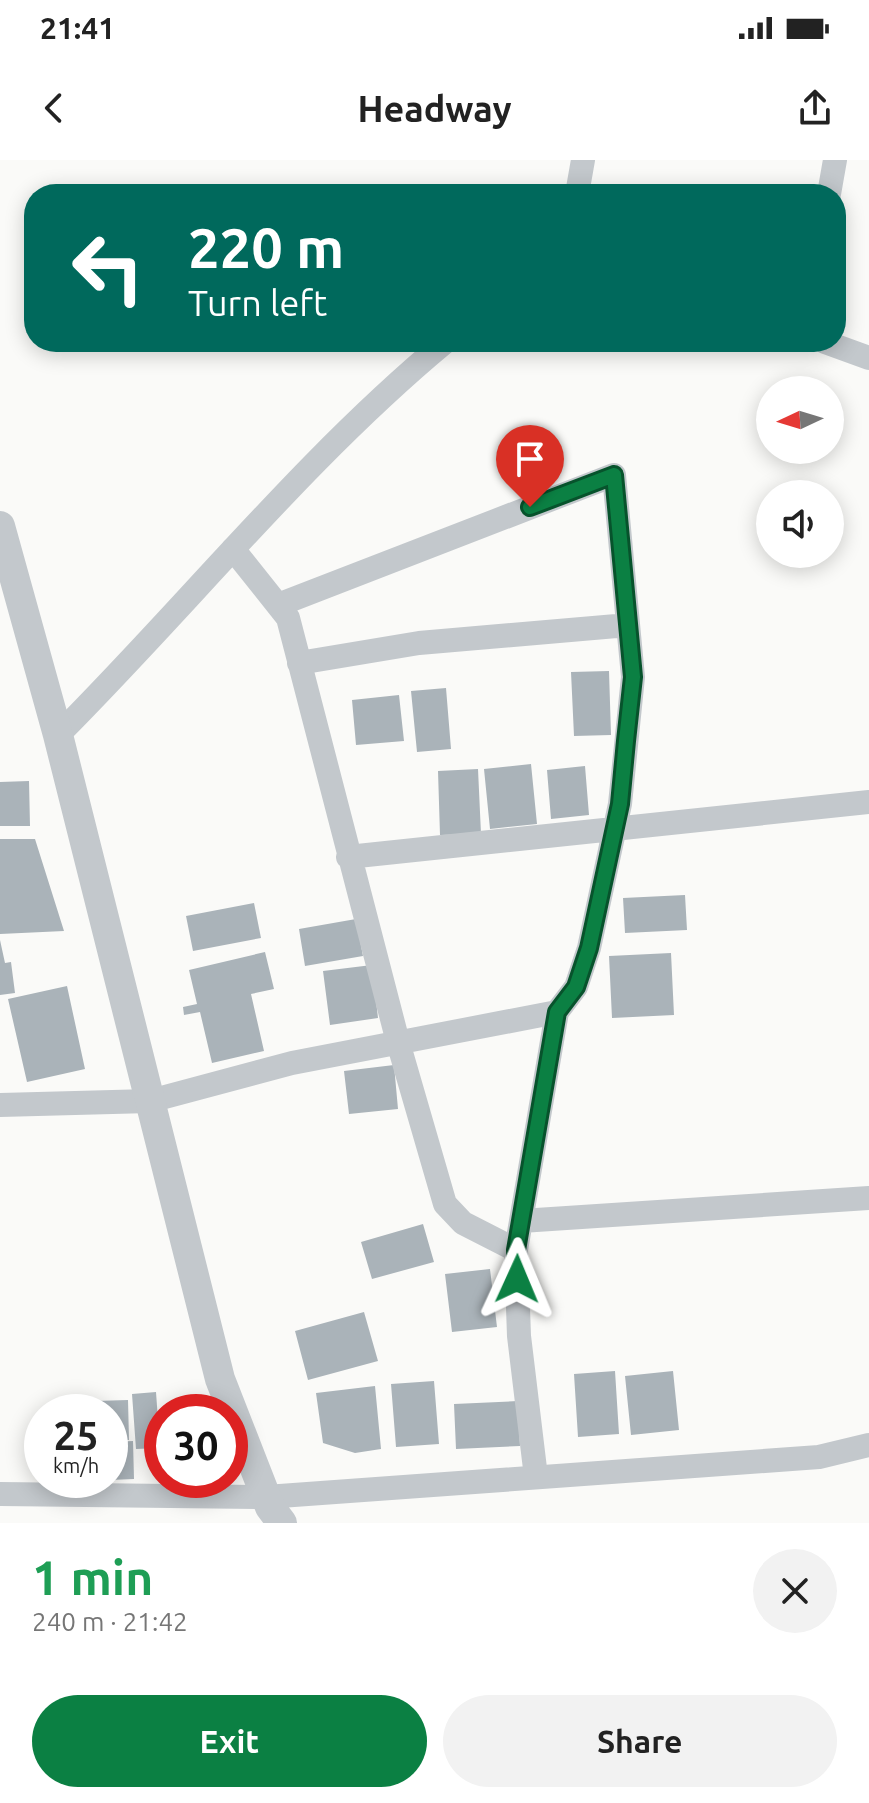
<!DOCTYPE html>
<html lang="en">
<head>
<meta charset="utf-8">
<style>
	:root { --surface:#fff; --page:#f2f2f2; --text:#222; --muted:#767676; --accent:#0b8043 }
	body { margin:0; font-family:Ubuntu,sans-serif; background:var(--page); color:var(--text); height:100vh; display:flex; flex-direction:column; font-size:30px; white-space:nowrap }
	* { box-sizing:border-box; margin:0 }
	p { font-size:26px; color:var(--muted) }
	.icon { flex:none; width:44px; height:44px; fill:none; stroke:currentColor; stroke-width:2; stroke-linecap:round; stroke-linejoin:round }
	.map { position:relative; height:1363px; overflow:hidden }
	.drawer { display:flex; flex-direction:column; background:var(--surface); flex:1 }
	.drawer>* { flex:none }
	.hud { position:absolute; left:24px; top:24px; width:822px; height:168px; border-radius:32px; box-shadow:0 4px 20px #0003; background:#00695c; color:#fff; overflow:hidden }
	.needle { width:52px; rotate:266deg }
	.tools { position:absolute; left:756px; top:216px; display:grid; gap:16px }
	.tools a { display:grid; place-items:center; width:88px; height:88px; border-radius:50%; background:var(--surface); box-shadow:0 4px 20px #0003; font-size:40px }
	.speed { position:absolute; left:24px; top:1234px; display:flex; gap:16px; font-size:40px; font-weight:700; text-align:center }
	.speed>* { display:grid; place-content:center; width:104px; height:104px; border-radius:50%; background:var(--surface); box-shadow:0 4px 20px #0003; line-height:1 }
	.speed small { font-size:20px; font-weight:400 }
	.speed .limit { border:12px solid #d22; background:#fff; color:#111 }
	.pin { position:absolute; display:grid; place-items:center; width:68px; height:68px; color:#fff; margin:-82px -34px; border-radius:50% 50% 50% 0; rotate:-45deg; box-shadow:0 0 8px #0007 }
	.pin .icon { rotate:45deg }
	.me { position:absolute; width:88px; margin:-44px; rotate:1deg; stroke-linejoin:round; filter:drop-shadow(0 0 6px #0008) }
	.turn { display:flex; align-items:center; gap:28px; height:168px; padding:0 32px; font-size:36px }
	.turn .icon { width:104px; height:104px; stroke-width:2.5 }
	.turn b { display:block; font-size:56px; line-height:68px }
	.round { display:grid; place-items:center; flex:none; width:84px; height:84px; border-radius:42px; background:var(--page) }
	.summary { display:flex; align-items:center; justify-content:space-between; height:136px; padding:0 32px }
	h1 { font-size:48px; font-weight:600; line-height:60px; color:#1e9e55 }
	.primary-button { display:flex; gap:16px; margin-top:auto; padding:16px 32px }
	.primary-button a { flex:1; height:92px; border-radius:48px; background:var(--accent); color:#fff; font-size:32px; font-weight:600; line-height:92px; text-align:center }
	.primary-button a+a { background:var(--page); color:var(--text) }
	.status { display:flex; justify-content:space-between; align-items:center; height:56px; padding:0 40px; background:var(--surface); direction:ltr }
	.status svg { height:22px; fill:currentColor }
	header { display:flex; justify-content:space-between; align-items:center; height:104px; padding:0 32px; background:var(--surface); font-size:36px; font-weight:600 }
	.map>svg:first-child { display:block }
	.building { fill:#aab3b9 }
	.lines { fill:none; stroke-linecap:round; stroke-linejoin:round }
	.minor { stroke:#c3c8cc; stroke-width:24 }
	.tertiary { stroke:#c3c8cc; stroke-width:30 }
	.route-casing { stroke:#07532c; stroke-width:20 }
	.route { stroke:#0b8043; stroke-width:14 }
</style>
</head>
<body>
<div class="status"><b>21:41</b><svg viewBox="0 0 49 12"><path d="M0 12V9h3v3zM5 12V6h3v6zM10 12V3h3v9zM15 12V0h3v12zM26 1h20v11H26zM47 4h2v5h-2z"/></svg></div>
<header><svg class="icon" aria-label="back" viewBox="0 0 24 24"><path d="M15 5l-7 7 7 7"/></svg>Headway<svg class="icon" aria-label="share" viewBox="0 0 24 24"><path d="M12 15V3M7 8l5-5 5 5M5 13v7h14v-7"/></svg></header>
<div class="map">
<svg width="869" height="1363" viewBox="0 0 869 1363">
	<rect width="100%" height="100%" fill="#fafaf8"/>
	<!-- building -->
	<path class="building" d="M609,511L611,575L574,576L571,512Z
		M446,528L451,589L417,592L411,531Z
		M399,535L404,581L356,585L352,540Z
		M531,604L537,664L490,669L484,609Z
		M585,606L589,655L551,659L547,610Z
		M478,609L481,674L440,675L438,611Z
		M29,621L30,666H0V622Z
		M0,679H35L64,771L0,774Z
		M685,735L687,770L625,773L623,738Z
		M254,743L261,778L193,791L186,756Z
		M356,759L363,796L305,806L299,769Z
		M0,780L5,803L11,802L15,833L0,835Z
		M265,792L274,829L251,834L264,891L212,903L200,852L184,855L183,847L197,844L189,810Z
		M671,793L674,855L612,858L609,796Z
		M372,805L378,858L330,865L323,811Z
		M67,826L85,909L27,922L8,839Z
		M394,905L398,949L349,954L344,911Z
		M423,1064L434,1102L372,1119L361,1082Z
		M490,1109L497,1167L452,1172L445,1114Z
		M364,1152L378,1201L308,1220L295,1171Z
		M615,1211L619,1274L578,1277L574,1214Z
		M673,1211L679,1270L631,1275L625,1216Z
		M434,1221L439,1284L396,1287L391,1224Z
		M375,1226L381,1289L355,1293L323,1283L316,1233Z
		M156,1232L160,1288L136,1289L132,1234Z
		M128,1240L129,1280L110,1281V1252H95V1241Z
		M518,1241L520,1286L456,1289L454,1244Z
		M133,1281L134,1319L110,1320V1282Z"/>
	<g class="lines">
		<!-- minor -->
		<path class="minor" d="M577,34L583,0
			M829,34L835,0
			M825,182L869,198
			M233,389L288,458L398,882L445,1044L463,1063L516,1090
			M278,445L614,315L633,517L620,644L589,788L576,827L557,852L516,1090L519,1176L536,1317
			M299,503L419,483L628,465
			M58,575C188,445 304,299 445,182
			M348,697L869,642
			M0,945L150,941L292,903L557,852
			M521,1061L869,1038
			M0,1334L266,1337L819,1297L869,1285"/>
		<!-- tertiary -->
		<path class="tertiary" d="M0,366L58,575L220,1219L270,1347L282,1363"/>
	</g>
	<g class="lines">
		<!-- route casing -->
		<g class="route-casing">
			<path id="route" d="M517,1119L516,1090L557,852L576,827L589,788L620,644L626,581L633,517L614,315L530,347"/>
		</g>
		<!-- route -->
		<use href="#route" class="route"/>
	</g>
</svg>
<div class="tools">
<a><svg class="needle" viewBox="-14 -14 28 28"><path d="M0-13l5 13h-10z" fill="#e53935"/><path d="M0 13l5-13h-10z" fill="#767676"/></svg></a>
<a><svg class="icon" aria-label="sound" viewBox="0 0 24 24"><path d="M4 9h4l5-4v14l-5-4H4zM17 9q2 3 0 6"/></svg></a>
</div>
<div class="speed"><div>25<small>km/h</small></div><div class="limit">30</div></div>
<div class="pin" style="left:530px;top:347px;background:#d93025"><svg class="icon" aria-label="arrive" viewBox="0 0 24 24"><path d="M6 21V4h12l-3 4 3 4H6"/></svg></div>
<svg class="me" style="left:517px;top:1119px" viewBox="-20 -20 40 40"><path d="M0-17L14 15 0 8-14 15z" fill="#0b8043" stroke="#fff" stroke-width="4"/></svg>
<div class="hud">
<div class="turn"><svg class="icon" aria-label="left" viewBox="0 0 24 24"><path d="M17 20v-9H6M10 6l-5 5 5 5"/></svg><div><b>220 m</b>Turn left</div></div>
</div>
</div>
<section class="drawer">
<div class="summary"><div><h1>1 min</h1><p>240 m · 21:42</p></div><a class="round"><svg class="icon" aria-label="close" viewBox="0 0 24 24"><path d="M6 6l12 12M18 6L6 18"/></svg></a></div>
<div class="primary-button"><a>Exit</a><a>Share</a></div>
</section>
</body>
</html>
